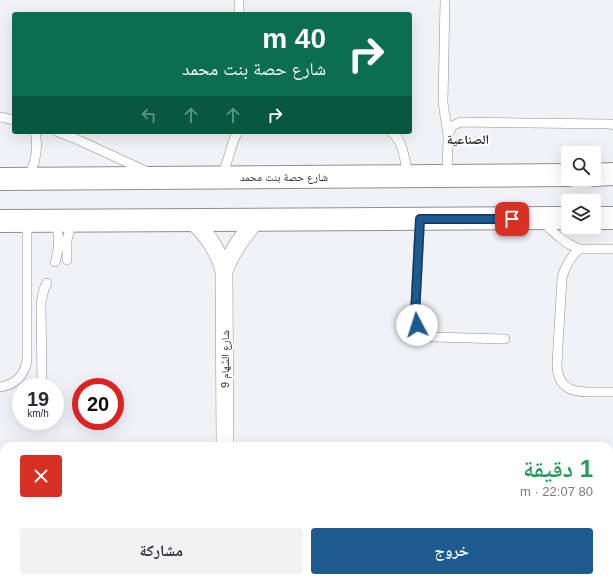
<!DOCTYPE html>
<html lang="ar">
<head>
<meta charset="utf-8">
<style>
	:root { --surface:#fff; --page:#f2f2f3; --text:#2b2b33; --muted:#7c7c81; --accent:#1c5a90 }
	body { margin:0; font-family:Arial,"Noto Naskh Arabic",sans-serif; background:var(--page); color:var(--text); direction:rtl; height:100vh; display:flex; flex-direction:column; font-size:15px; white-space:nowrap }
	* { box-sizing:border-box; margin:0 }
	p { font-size:13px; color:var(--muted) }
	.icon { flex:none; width:22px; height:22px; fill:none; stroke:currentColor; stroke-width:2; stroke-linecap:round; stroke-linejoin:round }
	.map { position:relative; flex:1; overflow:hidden; direction:ltr }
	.drawer { position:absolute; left:0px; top:442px; width:613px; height:140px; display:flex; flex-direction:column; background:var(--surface); border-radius:12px 12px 0 0; box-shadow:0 4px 16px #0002; direction:rtl }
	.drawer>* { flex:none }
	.guide { position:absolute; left:12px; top:12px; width:400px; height:122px; border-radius:4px; box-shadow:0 4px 16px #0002; direction:rtl; background:#0b6e4f; color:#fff; overflow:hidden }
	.buttons { position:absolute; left:561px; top:146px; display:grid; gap:8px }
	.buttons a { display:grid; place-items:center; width:40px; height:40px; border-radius:4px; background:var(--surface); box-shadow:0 4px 16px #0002; font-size:20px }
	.speed { position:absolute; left:12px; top:378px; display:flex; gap:8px; font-size:20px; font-weight:700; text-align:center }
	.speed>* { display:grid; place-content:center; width:52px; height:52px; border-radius:50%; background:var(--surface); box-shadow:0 4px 16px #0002; line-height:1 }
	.speed small { font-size:10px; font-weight:400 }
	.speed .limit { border:6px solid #d22; background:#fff; color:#111 }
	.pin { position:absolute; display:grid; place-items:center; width:34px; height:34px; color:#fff; margin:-17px; border-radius:8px; box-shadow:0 2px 6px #0006 }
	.me { position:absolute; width:44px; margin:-22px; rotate:355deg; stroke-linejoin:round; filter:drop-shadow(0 0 3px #0008) }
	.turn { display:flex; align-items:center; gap:14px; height:84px; padding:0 20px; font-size:18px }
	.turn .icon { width:52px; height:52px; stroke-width:2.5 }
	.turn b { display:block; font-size:28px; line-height:34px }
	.lanes { display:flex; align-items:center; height:38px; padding:0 20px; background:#0003; justify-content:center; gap:20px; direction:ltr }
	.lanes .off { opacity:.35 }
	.round { display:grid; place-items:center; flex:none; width:42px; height:42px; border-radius:4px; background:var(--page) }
	.overview { display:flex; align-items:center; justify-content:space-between; height:68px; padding:0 20px }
	h1 { font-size:24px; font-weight:600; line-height:30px; color:#1e9e55 }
	.button { display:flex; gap:8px; margin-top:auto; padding:8px 20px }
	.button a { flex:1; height:46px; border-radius:4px; background:var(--accent); color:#fff; font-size:16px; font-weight:600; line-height:46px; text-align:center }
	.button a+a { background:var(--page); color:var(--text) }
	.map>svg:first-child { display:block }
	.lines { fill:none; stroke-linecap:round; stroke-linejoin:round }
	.lane-casing { stroke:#8e8f93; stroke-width:10 }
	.street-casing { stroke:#8e8f93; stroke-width:18 }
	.secondary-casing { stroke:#8e8f93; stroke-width:24 }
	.lane { stroke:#fff; stroke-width:9 }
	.street { stroke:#fff; stroke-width:17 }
	.secondary { stroke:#fff; stroke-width:22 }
	.route-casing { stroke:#123a5e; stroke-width:10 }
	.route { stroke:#1c5a90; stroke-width:7 }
	.labels { text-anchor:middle; stroke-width:4; stroke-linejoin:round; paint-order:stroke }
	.street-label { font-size:11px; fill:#2d2e2f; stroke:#fff }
	.quarter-label { font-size:13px; font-weight:bold; fill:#2d2e2f; stroke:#fff }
</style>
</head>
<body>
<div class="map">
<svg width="613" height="582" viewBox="0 0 613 582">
	<rect width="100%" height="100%" fill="#f1f2f7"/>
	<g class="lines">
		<!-- lane casing -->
		<g class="lane-casing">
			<path id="lane" d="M445,0L443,103L448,135
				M239,14V0
				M0,117L14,120
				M58,132L74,138L148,172
				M391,132C404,141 405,162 408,176
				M447,176L448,135L452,126L461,122L610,124L613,125
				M222,178L234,139L238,132
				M28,179C35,164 39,148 35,132
				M420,219L415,315C416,328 423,335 434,337L505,339
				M543,220L550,229L559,237L569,244L579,249H613
				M55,221C60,235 60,247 55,262
				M579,249C570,258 565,266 562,278L557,364C557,399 589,391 613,392
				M67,260V240L72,221
				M0,387C15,385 25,375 27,360V221
				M42,387L41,303L44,289L47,283
				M5,578V582
				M446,578V582"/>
		</g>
		<!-- street casing -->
		<g class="street-casing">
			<path id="street" d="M191,220C208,234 218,250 224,271L225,446
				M224,271C232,251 243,235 257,220
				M609,562H613
				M0,564H4
				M226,578V582"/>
		</g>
		<!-- secondary casing -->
		<g class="secondary-casing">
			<path id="secondary" d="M594,175L613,174
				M0,179L568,175
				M594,218H613
				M0,221L568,218"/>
		</g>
		<!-- lane -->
		<use href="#lane" class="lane"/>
		<!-- street -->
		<use href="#street" class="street"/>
		<!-- secondary -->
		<use href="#secondary" class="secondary"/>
	</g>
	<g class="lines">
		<!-- route casing -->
		<g class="route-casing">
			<path id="route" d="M417,325L415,315L420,219H512"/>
		</g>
		<!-- route -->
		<use href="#route" class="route"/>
	</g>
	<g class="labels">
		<!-- street labels -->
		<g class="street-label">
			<text x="284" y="181">شارع حصة بنت محمد</text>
			<text transform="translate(225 359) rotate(-90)" y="4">شارع السِّهام 9</text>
		</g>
		<!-- quarter labels -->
		<g class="quarter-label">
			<text x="468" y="144">الصناعية</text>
		</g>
	</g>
</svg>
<div class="buttons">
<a><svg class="icon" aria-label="search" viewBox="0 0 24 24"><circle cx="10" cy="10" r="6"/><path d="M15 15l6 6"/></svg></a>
<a><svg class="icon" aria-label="layers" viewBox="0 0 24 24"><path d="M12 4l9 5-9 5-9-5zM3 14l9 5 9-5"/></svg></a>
</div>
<div class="speed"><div>19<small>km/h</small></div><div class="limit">20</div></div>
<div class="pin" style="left:512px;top:219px;background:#d93025"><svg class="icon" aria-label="arrive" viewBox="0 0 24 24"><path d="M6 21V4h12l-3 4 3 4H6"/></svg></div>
<svg class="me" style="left:417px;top:325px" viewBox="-20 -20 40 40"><circle r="19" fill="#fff"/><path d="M0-13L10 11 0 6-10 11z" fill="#1c5a90"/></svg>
<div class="guide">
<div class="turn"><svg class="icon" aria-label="right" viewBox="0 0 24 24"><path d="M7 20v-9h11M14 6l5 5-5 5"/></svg><div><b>40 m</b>شارع حصة بنت محمد</div></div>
<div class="lanes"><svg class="icon off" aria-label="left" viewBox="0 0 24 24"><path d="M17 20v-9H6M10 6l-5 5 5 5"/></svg><svg class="icon off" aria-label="ahead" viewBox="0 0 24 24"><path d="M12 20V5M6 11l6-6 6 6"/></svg><svg class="icon off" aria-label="ahead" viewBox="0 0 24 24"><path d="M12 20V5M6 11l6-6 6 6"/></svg><svg class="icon" aria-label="right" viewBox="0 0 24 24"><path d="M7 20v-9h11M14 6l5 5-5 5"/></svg></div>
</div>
<section class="drawer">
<div class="overview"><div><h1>1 دقيقة</h1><p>80 m · 22:07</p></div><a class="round" style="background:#d93025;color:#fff"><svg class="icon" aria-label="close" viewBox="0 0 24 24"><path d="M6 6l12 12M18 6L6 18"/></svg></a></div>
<div class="button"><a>خروج</a><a>مشاركة</a></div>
</section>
</div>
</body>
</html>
